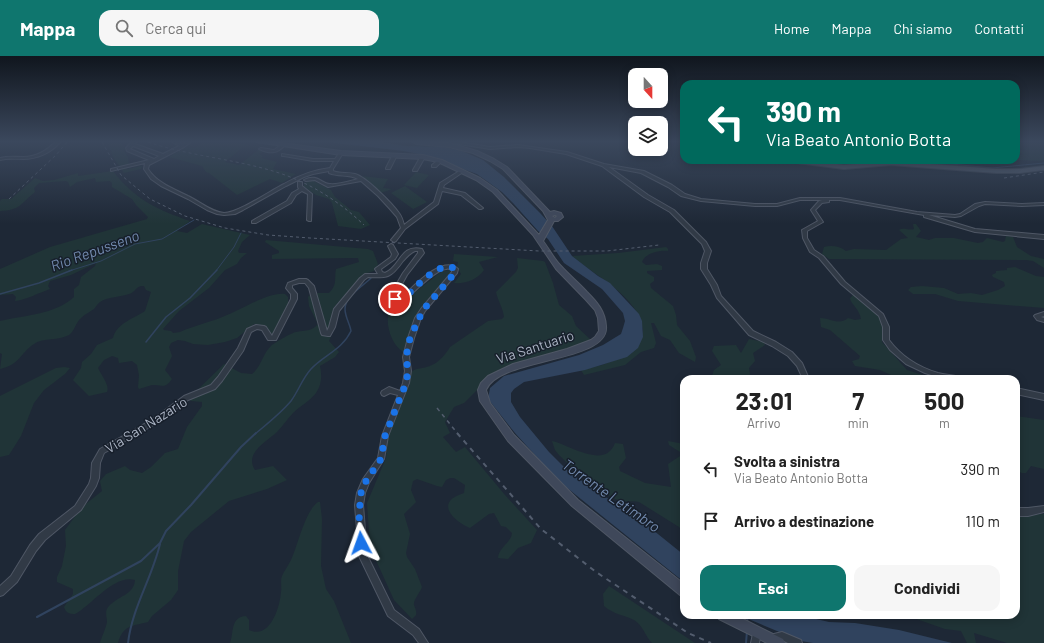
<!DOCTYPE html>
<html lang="it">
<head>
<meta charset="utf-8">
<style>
	:root { --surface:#fff; --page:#f6f6f6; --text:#222; --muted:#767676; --accent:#0f766e }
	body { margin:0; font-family:Barlow,sans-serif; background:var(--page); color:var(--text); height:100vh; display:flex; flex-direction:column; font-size:15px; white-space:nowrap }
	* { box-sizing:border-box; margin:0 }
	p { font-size:13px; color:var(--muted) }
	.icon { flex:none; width:22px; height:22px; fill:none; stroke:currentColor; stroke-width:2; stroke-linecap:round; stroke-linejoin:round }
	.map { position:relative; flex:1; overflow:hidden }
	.drawer { position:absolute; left:680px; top:319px; width:340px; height:244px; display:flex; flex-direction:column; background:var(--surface); border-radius:12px; box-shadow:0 2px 10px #0003 }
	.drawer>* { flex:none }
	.guide { position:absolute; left:680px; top:24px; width:340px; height:84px; border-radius:12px; box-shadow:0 2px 10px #0003; background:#00695c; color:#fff; overflow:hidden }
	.needle { width:26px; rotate:159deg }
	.controls { position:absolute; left:628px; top:12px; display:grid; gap:8px }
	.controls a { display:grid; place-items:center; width:40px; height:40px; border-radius:8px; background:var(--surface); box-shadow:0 2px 10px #0003; font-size:20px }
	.pin { position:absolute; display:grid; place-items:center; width:34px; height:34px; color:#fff; margin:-17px; border:2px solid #fff; border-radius:50%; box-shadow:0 1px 4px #0007 }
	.me { position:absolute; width:44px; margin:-22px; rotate:356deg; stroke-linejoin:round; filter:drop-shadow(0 0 3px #0008) }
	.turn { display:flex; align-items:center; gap:14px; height:84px; padding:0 20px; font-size:18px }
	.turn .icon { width:52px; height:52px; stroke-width:2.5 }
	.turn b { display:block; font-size:28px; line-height:34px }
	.eta { display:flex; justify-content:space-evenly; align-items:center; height:68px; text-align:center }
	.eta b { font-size:24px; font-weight:700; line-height:28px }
	.action { display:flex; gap:8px; margin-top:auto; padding:8px 20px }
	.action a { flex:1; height:46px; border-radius:12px; background:var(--accent); color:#fff; font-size:16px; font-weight:700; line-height:46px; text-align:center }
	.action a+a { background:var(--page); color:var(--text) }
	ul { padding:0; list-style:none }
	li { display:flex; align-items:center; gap:12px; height:52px; padding:0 20px }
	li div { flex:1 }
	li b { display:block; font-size:15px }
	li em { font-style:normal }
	header { display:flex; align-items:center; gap:24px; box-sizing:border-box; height:56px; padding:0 20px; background:var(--accent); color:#fff }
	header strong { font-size:19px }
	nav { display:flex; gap:22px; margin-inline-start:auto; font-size:14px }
	.search { width:280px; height:36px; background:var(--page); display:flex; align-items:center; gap:10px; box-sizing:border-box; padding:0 14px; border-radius:12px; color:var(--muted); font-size:15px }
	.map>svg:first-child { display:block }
	.green { fill:#203437 }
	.water { fill:#30435e }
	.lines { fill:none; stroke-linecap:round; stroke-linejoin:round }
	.stream-far2 { stroke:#30435e; stroke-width:1 }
	.stream-far1 { stroke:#30435e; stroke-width:1.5 }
	.stream { stroke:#30435e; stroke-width:2 }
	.street-casing { stroke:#4f5765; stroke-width:2 }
	.secondary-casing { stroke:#4f5765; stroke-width:2 }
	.primary-casing { stroke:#3b4350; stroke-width:2 }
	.street { fill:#313a46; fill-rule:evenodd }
	.secondary { fill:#3f485a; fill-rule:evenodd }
	.primary { fill:#4f5867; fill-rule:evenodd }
	.rail-far2 { stroke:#535d6e; stroke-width:1; stroke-dasharray:3 3; stroke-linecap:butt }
	.rail-far1 { stroke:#535d6e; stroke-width:1.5; stroke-dasharray:4 4; stroke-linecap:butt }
	.rail { stroke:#535d6e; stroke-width:2; stroke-dasharray:5 5; stroke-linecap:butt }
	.route { stroke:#1a73e8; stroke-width:7; stroke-dasharray:0 12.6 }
	.labels { text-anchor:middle; stroke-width:3; stroke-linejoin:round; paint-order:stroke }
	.street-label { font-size:14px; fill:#abb4c4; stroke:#171f2b }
	.water-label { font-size:15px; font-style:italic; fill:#728aae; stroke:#171f2b }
</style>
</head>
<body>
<header>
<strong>Mappa</strong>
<div class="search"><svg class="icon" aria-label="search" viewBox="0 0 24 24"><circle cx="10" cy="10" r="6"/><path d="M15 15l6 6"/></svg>Cerca qui</div>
<nav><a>Home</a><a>Mappa</a><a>Chi siamo</a><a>Contatti</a></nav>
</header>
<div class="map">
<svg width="1044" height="587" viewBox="0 0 1044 587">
	<rect width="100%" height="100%" fill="#1e2836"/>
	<!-- green -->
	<path class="green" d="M108,86H120L125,92L124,95L128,101L129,110H126L127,113L142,110L141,113L124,117L113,101Z
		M203,86H232L246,89L225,106L239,109L258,94H265L259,98L263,100L261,102L277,106L273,113L296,118L282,127L270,123L237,139L209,117L206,116L202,110L169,101L186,91L195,92Z
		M1016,86H1044V104L1039,105L1018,104L1016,100L1023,98L1016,95Z
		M113,115C134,143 158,154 190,165L177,175L187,177L202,168L250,179L242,186L238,195L239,197H247L241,202L237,208L225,214L209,232L179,255L163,273L164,274L171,275L173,277L180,276C195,269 212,266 227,259C243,253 268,236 285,238L288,241V248L273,280L266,270L254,268L237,282L225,286L208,289L193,288L185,285L178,284L171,287L169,291L172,300L165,314L172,323C164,334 163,328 152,329C148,330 143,332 139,333L138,331L139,319L137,309L132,305L119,307L118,302L112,300L104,304L98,312C101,319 110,329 107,336L89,340L73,324L81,312L82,306L91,298L97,289L113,282C117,267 133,263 145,255L151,236L146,234L144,230C136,229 136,236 129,238C121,241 107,241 100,246C97,248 96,251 94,253C90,256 85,258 81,262C76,266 74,276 69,279C58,285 44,281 34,288C19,298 21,308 0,313L2,298L0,297V265C25,259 54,259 74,241V233L79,229L81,221L95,210L96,207L71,219L50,225L48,230L50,233C41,236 23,245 15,245L16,241L13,238L0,239V213L50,191L147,163L148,161L136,149L132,143L112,131V127L110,125L96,126L95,122L77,126L70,131L68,126L66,125L39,127L34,132L35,136C20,148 21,154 0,155V145L2,143H11L35,122L43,125L54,124L78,117V120Z
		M416,116L429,119L417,132L404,129Z
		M361,120L388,123L383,132L392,133L381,137L360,121Z
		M312,124L331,134L335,141L351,154L359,156L370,169L361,173L338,170L332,147L329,143L316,139L304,131V127Z
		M405,130L427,146L413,153L391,137Z
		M913,168H916L921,175L916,181L929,184L935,182H954L978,187L983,186L987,182L1003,186L1005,185L1006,180L1013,181L1017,191L1031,200L1044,203V212L1033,205L1026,204L829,203L822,198L824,191C831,189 840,190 846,195L854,193L886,194L901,183L908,182L899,174C904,171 909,175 914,173Z
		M266,184L368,193L373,195L378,208L374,215L364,218L334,251L331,280L329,285L339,296L335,301L320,310C322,319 322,328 316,337C310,345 300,350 293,357C287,363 283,370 277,376C266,386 244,397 255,414L273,410L287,424L267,433L229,445L191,476L184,485L178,515V534L171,544L152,560L148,566C132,570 123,569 118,587H100C102,580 106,572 107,566C107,560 104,555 109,550C118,540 134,539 135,524C114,518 91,550 75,558C69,558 66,557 64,551L73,538V533L57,526V521L62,510L66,490L65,474L82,451L102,435L100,425L106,418L125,410L130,414L142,417L151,411L165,397L178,393L187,371L202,350V346L191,345L189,342L224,308L241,317L252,318C261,311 263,297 271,290C274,287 291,277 296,276C304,274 312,276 318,268L309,250L308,241L312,237H329C338,228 334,222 336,213L359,206L358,202H354L272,203V199L279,197V195L265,186Z
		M666,191L668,193V195C660,194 645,197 642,206L646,209L657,208L662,210V214L647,215V217L654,221V225L650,228L651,232L673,250L676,259L677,269L690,285L696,301L695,306L679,297L670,284L661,280L654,267H651L656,287L654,292L641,296L625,309L584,319L581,314L602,309L632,297L643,275C640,241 595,220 572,200L618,197Z
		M454,198L498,201L479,206L484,214C478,223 466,228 454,227L461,218L457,211L458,206L453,205Z
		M517,202L543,205L545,206L553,227L559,249L572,260L576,270L591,284L573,293L507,310L494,317L464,347L454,351L445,366L450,377L443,381L456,396L465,391L505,439L537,474L531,487L518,492L508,503L498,502C499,491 511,487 512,477L506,471L501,470L494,457L489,458L470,472C462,469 442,456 450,445C453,441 459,439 464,437L465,429L454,422H450L446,424L442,431L437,430L417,423L413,425L411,434L416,446L404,458L410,478L406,497L407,501L415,513L422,531C420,537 413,544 414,549C415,553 417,554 416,559L412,563L394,544L370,491L367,447L386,402L388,380L409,328L411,316C417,311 425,313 432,309C439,306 446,298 450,291L488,265L502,263L504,261C503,252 498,245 496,236L516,216L518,212Z
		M1015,211L1036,220L1044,221V252L958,245L935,238H913L908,234L911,231L922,230L944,232L958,238L971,237L982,239L998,234L1005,230L1004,226L993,221L992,219L996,217V215L1007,214V212Z
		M449,214L451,215L449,219L424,248L414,264L403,296C389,286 383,262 392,247L397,248L404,245L442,215Z
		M853,239H856L877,258L883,268L882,286L907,314L935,323H900L880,314L855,310L852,305L859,303L860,300L830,274L821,271L820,262C830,262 839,270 848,262L855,264L861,263C859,252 851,249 850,242Z
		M749,283L764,286L765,289L753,297L755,305L749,312L750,318L747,323H711L714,314L721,309L712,295L714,290L736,289L741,297Z
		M64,311L70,312L65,318L44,334L34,347L21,380L9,399L0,401V340L56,312Z
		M1016,360L1044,364V413L1031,410L1026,417H1022L1016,414Z
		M552,385C570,389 605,414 615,387L623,388L626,402L619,411L620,415L645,427L671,431L668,408L680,400V396L669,389L668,385L684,388V477L679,471L639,446C632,444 625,447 618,444C606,440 562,405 555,394C554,391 553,388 552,385Z
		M318,446H320L322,463L321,510L326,533L334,545L351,587H230C234,577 230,561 246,560L249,564V574C270,584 280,551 281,536C282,531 280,525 282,520C284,515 288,510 291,504C298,489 305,455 318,446Z
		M1044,458V587H1007L974,577L976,587H967L961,575L945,573L905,559H1016V459Z
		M609,530L695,587H652C645,580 643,569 634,564C624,559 613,558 604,550L603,538Z"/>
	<!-- water -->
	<path class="water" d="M327,86H383L405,90L444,91L462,95L483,104L504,121L540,157L552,170L572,200L598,220L610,227L639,258L642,265L643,281L638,292L627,301L585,314L524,326L514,333L511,337V346L520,361L549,396L570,417L643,466L684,499V526L566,431L543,408L515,377L488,343L490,332L504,320L579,299L603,289L616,281L621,278L623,272L625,265L623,257L602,233L564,207L548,183L538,175L513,147L502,136L477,118L463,113L438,102L404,95Z
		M739,559H799L829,566L855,567L899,574L952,587H813L801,585Z"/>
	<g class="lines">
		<!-- stream-far2 -->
		<path class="stream-far2" d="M823,104L848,108L877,104
			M910,104L992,112L1044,107
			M69,215L101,205L135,188L162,183L194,164
			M216,215L234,191L241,177"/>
		<!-- stream-far1 -->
		<path class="stream-far1" d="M0,238L39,227L72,214
			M146,286L166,261L190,242L217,214
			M255,378C267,368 281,357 291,345C299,334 302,323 311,313C324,299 342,294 351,275C350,268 345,261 345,253C345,240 363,230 371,222"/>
		<!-- stream -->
		<path class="stream" d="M37,561L141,505L160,487L166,475L191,449L241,391L256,377
			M747,567L748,559
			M128,587C132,552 152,522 160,488
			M746,587L747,575"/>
		<!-- street casing -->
		<g class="street-casing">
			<path id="street" d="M55,86H60C51,97 37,103 23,103C15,103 8,102 0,104V102C8,100 15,101 23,101C35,101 47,95 55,86Z
				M132,86H137L135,88L163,98L179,90L173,86H179L182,88L185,86H191L184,91L149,109L148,113C157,127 174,133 188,140C199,145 211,156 224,157C238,157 270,135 284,128C298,120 313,114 330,112L334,105H313L284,100H282V98L313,103H335L340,96H341L343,97L333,113V115C340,118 348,116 355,118C366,121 392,147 399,157C402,161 403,165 404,169L434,146L440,127L461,114L463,115V116L444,129L443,132L465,137L483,152L481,153H479L461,139L442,135L438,148L405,173L396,185L394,186L391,184L401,172L397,161L390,153L378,140L361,125L328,131L315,124L306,125L304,124C318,117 321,128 330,128C337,129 350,125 358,123C349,118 339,121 329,117V115L313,118L304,121L286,130L243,154L235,158L224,159L217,158L207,154L188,143L161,130L151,123L144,113L145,107L111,115V113L149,104L127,95L126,92ZM133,90L159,100L154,103L130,93Z
				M447,86H459L490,91L518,89L567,96L604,108L644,115L672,129L685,138L701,143L755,148H777L800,142H840L917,156L955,159L960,158L975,148L985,146L1022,148L1044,147V149L1022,150L985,148L979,150L961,160L955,161L929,159L975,173L1044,179V183L975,176L924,161V159L840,144H829V146L822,147L815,154L823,166L807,175V182L814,194L823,200L845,226L883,258L889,271V284C901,300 918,311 938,317C946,319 953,319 960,321L961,323H944L925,317L906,308L890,294L883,284V271L879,260L841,228L819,202L810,196L803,182L802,174L818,165L811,154L819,145L822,144H800L777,150H755L701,145L681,140L668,131L641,117L609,111L648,139L674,154L706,186L711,195L707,207V213L717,229L721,240L753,275L776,286L792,296L802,307L809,323H803L797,310L788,300L772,290L749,279L717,242L711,229L701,213V207L705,195L702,188L670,156L644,141L602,110L566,98L530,92L518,91L490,93Z
				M282,88L285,89C277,98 270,98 259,93L261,92L274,94Z
				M393,98L397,99L390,113H386V112Z
				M421,100L425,101L417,115H413V114Z
				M438,104L442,105L436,111H432V109Z
				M298,126H302V130L312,138L311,165H309L307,164L308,138L302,135L296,139L291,147L256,167H252V165L287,145L292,137L299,133L298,131Z
				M391,188L393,189L398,198L395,203L381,213L382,216L385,217C401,210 400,188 422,193L424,197L407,219L396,239L397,241H402C413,231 443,198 458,213L457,217L425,255L421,262L414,282L409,301L411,315L409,327L388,380L384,403L369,427L365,437L363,449L367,499L394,554L419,573L428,587H419L413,579L388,560L359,500L355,449L357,437L363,423L378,402L382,380L398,339L390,337L384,340L382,339L381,337L382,335L389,331L400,335L403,327L405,315L403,301L408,282L415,262L421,253L452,216V214C450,213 449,212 446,213C435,214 414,236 405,244H393L390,239L403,217L418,197V195H415C410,197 407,201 403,205C391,222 388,222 368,221L364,224L339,255L335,271L330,280H328L322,279L321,277L309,232L305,227H299L292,229V232L297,238V243L276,284H268L262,274L257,273L251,276L243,295L222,325L215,333L188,344L157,367L104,397L100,407L99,422L96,430L81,454L45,484L36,495L17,526L3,539L0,540V530L11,520L30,489L39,478L75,450L89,428L91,422L92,407L100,393L153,363L184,340L211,329L218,321L238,292L247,273L256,269L264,270L266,271L272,280L291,243V238L286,232L288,227L299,223H306L308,224L314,230L327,275L329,271L334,253L360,222L365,218H378L375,213L376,212L391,201L392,198L388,190Z
				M1044,256V260L1041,261L1044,262V266L1037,264L1034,260L1035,259Z
				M1016,332L1044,338V344L1016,338Z
				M1044,450V456L1028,460H1016V452H1028Z
				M757,572L760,573L761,576L759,587H751L754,573Z
				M782,576L801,584L802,587H788L782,584L773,586L770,585L769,582L770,579Z"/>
		</g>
		<!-- secondary casing -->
		<g class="secondary-casing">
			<path id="secondary" d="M257,86H274L341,95L423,99L442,104L480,122L497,134L539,179L548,164L543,155L503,113L490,105L473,97L449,91L416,88L413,86L449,87L477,95L494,103L507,111L550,156L554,155L561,157L563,161L558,165H554L543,185C549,193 554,203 561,210C569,219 579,227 587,236C597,246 605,255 606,270C610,307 499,301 486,334L490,347L514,379L578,444L684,528V540L680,539L572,450L508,385L480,345L478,334L481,327L488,320L513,308L567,293L591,284L595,281L599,275L598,262L595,254L586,244L556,213L533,179L493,136L476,124L438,106L423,103L341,99ZM555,159L557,160L555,162L552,160Z
				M717,559H735L783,583L785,587H767L719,563Z"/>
		</g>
		<!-- primary casing -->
		<g class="primary-casing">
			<path id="primary" d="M744,104H804L844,109L891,105L996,113H1020L1044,110V114L1020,117H996L891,109L844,113L797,107L747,106Z"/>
		</g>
		<!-- street -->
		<use href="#street" class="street"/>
		<!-- secondary -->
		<use href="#secondary" class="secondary"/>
		<!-- primary -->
		<use href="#primary" class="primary"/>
		<!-- rail-far2 -->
		<path class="rail-far2" d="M102,86L121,119L150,143L185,160L225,172L268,179L310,182L539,195H607L659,189
			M148,86C192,101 240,103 285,119C315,130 341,147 364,169
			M1004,122L1044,116
			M9,143L56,99L67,86"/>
		<!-- rail-far1 -->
		<path class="rail-far1" d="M437,352L458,378"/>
		<!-- rail -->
		<path class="rail" d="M457,377L541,473L596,516L688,577L711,587"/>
	</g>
	<!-- sky -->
	<linearGradient id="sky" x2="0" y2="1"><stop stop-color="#10161e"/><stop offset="0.51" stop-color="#3b485d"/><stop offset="1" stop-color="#3b485d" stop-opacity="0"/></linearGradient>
	<rect width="1044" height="168" fill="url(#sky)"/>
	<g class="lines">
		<!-- route -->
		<path class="route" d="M361,487L359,459L361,437L366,425L381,403L385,380L406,327L408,315L406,301L410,282L423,254L454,218L455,213C441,202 413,234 403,243H395"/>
	</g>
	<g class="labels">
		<!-- street labels -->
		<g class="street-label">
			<text transform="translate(535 291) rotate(-18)" y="5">Via Santuario</text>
			<text transform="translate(146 369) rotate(-32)" y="5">Via San Nazario</text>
		</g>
		<!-- water labels -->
		<g class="water-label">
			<text transform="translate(95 195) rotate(-20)" y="5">Rio Repusseno</text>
			<text transform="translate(611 440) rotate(35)" y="5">Torrente Letimbro</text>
		</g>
	</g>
</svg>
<div class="controls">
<a><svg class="needle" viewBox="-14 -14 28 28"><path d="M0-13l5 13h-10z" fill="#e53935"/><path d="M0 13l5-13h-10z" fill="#767676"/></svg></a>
<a><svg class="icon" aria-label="layers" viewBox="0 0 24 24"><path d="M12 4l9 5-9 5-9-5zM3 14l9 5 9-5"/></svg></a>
</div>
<div class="pin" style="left:395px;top:243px;background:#d93025"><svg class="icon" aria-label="arrive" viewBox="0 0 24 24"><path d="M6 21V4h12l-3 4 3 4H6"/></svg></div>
<svg class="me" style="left:361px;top:487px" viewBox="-20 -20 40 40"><path d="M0-17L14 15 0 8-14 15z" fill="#1a73e8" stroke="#fff" stroke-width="4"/></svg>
<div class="guide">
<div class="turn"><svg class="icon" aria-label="left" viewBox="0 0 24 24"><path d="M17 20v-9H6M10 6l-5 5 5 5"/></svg><div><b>390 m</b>Via Beato Antonio Botta</div></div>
</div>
<section class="drawer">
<div class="eta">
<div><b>23:01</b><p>Arrivo</p></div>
<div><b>7</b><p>min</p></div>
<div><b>500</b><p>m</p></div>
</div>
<ul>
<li><svg class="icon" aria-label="left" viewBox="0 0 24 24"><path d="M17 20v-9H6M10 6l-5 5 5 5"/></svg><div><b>Svolta a sinistra</b><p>Via Beato Antonio Botta</p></div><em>390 m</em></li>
<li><svg class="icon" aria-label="arrive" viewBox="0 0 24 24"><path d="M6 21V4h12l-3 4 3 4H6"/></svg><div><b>Arrivo a destinazione</b></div><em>110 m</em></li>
</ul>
<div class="action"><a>Esci</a><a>Condividi</a></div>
</section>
</div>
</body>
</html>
